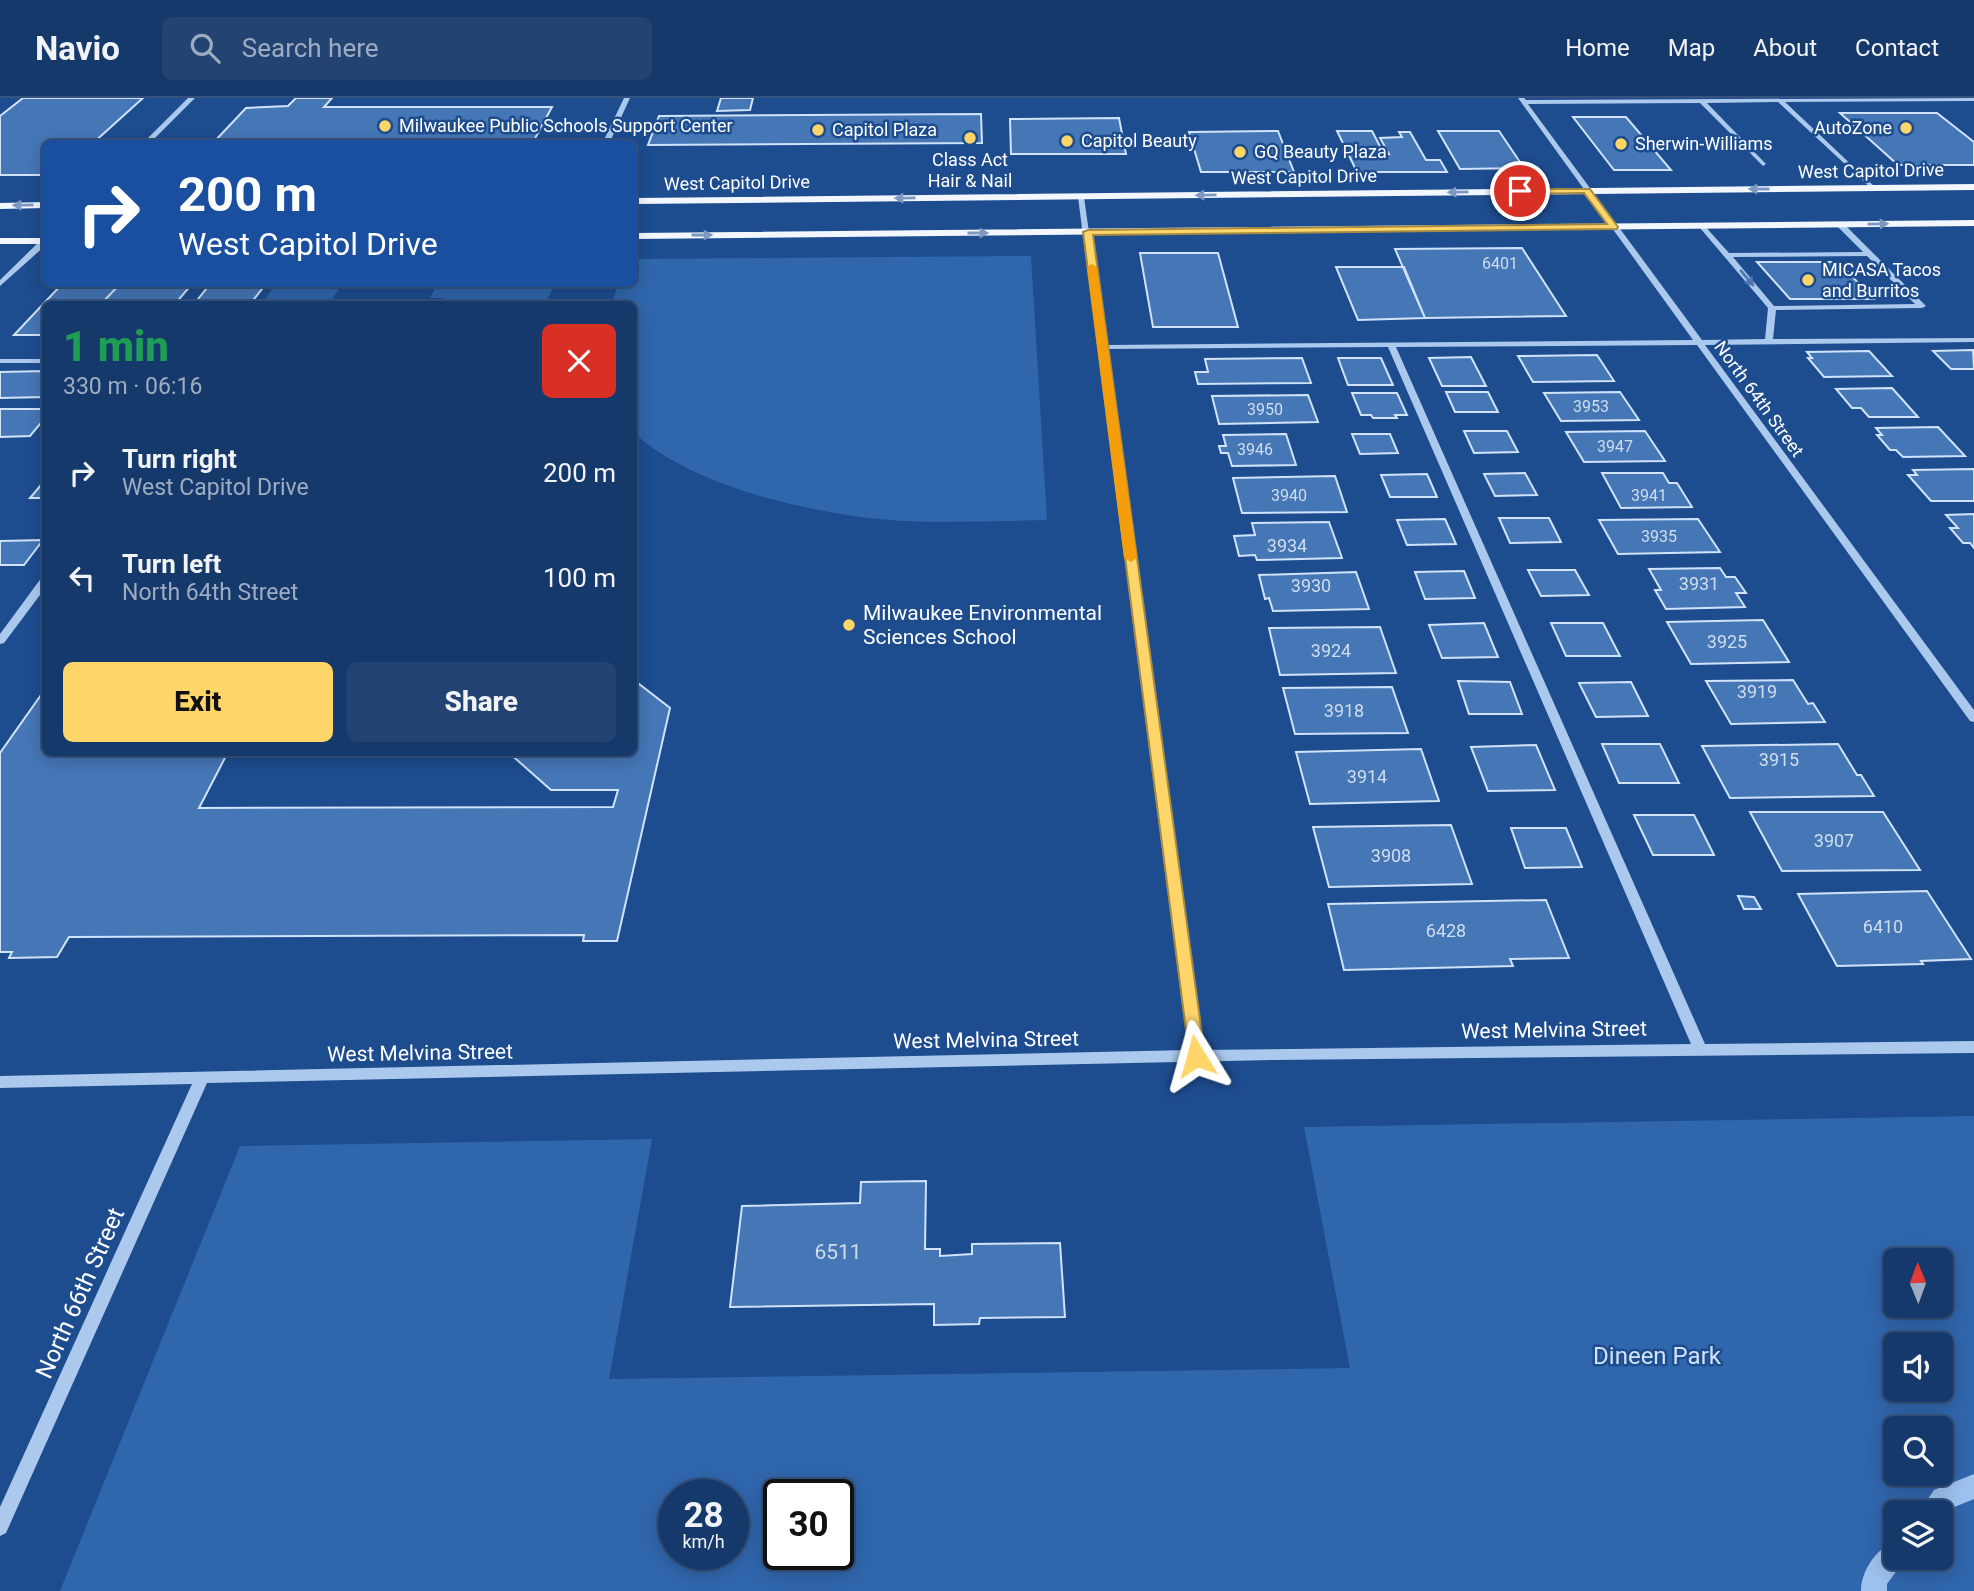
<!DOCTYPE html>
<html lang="en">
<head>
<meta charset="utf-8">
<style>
	:root { --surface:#16396b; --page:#234473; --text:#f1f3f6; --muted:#9eacc1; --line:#35537e; --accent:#fdd569 }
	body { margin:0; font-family:Roboto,sans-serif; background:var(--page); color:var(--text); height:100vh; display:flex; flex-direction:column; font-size:26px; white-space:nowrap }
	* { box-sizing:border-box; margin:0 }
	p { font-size:23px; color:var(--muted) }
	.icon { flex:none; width:38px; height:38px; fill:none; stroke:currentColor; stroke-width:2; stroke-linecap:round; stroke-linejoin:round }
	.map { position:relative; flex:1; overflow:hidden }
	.drawer { position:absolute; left:42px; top:203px; width:595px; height:455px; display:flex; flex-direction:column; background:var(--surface); border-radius:10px; box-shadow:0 4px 18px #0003,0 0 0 2px var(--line) }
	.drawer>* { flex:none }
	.guide { position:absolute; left:42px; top:42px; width:595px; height:147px; border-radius:10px; box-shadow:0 4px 18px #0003,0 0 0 2px var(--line); background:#1a4fa0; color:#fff; overflow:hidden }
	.needle { width:46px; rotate:359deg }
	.fabs { position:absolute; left:1883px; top:1150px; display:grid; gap:14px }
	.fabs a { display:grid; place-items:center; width:70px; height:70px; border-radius:10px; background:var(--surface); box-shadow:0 4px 18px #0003,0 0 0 2px var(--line); font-size:35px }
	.speed { position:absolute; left:658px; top:1381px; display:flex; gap:14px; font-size:35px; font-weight:700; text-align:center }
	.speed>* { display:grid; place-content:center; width:91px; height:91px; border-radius:50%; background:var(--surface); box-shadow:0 4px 18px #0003,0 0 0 2px var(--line); line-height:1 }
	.speed small { font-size:18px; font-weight:400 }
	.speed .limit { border:4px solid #111; border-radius:10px; background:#fff; color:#111 }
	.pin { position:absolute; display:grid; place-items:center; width:60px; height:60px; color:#fff; margin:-30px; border:4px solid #fff; border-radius:50%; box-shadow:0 2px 7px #0007 }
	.me { position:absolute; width:77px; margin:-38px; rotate:352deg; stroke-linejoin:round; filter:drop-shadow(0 0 5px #0008) }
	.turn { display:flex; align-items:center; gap:24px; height:147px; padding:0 21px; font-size:32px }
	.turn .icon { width:91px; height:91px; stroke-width:2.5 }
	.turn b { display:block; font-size:49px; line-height:60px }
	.round { display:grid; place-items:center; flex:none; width:74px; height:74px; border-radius:10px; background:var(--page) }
	.summary { display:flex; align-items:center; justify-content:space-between; height:119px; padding:0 21px }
	h1 { font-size:42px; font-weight:800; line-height:52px; color:#1e9e55 }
	.button { display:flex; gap:14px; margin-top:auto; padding:14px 21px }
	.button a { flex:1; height:80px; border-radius:10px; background:var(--accent); color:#111; font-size:28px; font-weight:800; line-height:80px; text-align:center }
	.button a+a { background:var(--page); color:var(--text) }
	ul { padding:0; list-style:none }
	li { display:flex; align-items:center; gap:21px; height:105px; padding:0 21px }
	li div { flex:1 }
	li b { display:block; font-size:26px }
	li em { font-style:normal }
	header { display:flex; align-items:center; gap:42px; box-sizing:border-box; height:98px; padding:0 35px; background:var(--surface); border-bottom:2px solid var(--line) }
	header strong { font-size:33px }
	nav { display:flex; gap:38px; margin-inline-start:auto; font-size:24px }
	.search { width:490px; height:63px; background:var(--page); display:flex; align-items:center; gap:18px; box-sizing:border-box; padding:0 24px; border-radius:10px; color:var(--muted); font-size:26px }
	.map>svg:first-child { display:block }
	.green { fill:#3066ac; fill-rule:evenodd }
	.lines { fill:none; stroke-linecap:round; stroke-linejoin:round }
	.stream { fill:#9ec2ef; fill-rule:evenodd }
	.building { fill:#4576b6; stroke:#d1e3fa; stroke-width:2 }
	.minor { fill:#abc8ed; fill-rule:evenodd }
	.major { fill:#f2f6ff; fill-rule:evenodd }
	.oneway { fill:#7d98c1 }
	.oneway2 { fill:#4f77b0 }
	.route { fill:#fdd569; stroke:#a48a44; stroke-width:2 }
	.slow { fill:#f59e0b }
	.poi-dot { fill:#fdd569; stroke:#1d4c8f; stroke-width:2.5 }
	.labels { text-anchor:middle; stroke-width:5; stroke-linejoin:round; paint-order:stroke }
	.far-number-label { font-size:16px; fill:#d0dded }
	.far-poi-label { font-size:18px; fill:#fff; stroke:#1d4c8f; text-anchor:start }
	.far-street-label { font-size:18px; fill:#fff; stroke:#1d4c8f }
	.number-label { font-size:18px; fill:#d0dded }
	.poi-label { font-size:21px; fill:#fff; stroke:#1d4c8f; text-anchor:start }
	.street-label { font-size:21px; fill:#fff; stroke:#1d4c8f }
	.near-number-label { font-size:21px; fill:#d0dded }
	.near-street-label { font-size:24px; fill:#fff; stroke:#1d4c8f }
	.near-park-label { font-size:24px; fill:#d1e3fa; stroke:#1d4c8f }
</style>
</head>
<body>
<header>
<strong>Navio</strong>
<div class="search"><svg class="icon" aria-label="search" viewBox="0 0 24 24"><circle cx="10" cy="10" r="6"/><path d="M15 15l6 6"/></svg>Search here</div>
<nav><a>Home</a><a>Map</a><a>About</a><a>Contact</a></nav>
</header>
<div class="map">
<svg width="1974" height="1493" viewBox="0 0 1974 1493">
	<rect width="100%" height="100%" fill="#1d4c8f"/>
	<!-- green -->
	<path class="green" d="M1031,158L1047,422C999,423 951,425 903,423C821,418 695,391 634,335V206H612L618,186H634V161Z
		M437,186H555L545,206H440L443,200H430Z
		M341,188L329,206H261L274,189Z
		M1974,1018V1493H60L240,1048L652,1041L609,1281L1350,1270L1304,1029ZM1941,1162V1208H1895V1162ZM1941,1246V1292H1895V1246ZM1941,1330V1376H1895V1330ZM733,1396V1456H674V1396ZM779,1396H838V1456H779ZM1895,1414H1941V1460H1895Z"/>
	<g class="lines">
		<!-- stream -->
		<path class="stream" d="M1974,1376V1401L1952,1410L1941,1423V1414H1919L1934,1392Z
			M1895,1443V1460H1906L1887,1486V1493H1861C1861,1473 1876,1451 1895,1443Z"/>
	</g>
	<!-- building -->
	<path class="building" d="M23,0H143L92,46H46V77H0V18Z
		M296,0H332L324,9H552L532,46H212L246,10L288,8Z
		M721,0H753L750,12L717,13Z
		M1840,15H1937L1974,44V67H1898Z
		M981,16L982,45L648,47L659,18Z
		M1573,19H1626L1671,72H1614Z
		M1119,20L1126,56H1011L1010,21Z
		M1278,33L1294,74H1201L1189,34Z
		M1337,33H1372L1384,56H1389L1380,40L1402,39L1399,34H1410L1426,62H1440L1447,74H1357Z
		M1438,33H1499L1524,70L1460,71Z
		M1522,150L1566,218L1425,220L1395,151Z
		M1140,155H1218L1238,229H1153Z
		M1757,164H1838L1874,201H1790Z
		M1336,169H1404L1425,220L1358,222Z
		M62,186H120L101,206H46V237H14Z
		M120,186H192L175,206H101Z
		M210,186H266L251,205H195Z
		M1973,252L1974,271H1951L1933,253Z
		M1869,253L1892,278L1824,279L1808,260H1812L1807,254Z
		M1597,257L1614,283L1533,284L1518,258Z
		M1471,259L1486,288H1442L1429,260Z
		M1302,260L1311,285L1198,286L1195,274H1208L1205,261Z
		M1338,260H1381L1393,287H1348Z
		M46,273V299L0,300V274Z
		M1892,290L1918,319H1869L1861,310H1852L1836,291Z
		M1446,294H1488L1498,314H1455Z
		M1620,294L1639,322L1561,323L1544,295Z
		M1352,295H1397L1407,317H1395L1397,320H1373L1371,317H1361Z
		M1308,297L1318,324L1219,326L1212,298Z
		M0,311H46V319L30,338L0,339Z
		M1938,329L1965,358L1903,359L1896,352H1890L1877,337H1882L1876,330Z
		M1464,333H1507L1518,354L1474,355Z
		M1645,333L1665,363L1584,364L1566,334Z
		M1286,336L1296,367L1232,368L1228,355H1221L1219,348H1226L1223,337Z
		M1352,336H1390L1398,355L1360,356Z
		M1974,371V403H1931L1908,377H1917L1913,372Z
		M1525,375L1537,397L1495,398L1484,376Z
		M1602,375H1663L1669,385H1677L1692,409L1621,410Z
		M1427,376L1437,399H1390L1381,377Z
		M1335,378L1347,414L1242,415L1233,380Z
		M46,381V400H30Z
		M1974,416V450L1970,445H1963L1950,430H1958L1946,417Z
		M1499,420H1549L1561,444L1510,445Z
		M1445,421L1456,446L1407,447L1397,422Z
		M1698,421L1720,454L1618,456L1599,422Z
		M1329,424L1342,460L1257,462L1255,457L1239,458L1234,438L1255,437L1252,425Z
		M43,442L24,467H0V443Z
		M1720,470L1726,479H1735L1746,495H1736L1745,509L1666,511L1655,492H1661L1649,471Z
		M1528,472H1575L1589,497L1541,498Z
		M1464,473L1475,500L1425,501L1415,474Z
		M1356,474L1369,511L1273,513L1269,500L1265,501L1259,477Z
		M1763,522L1789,564L1691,566L1667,524Z
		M1484,525L1498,559L1442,560L1429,527Z
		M1551,525H1603L1620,558H1566Z
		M1380,529L1396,575L1280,577L1269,530Z
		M634,582L670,610L617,843H583L584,837L69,839L57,859L9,860L12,854H0V655L46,590V654H228L199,710L613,709L618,692H551L508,654H634Z
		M1793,582L1808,606L1813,605L1825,624L1731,626L1706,583Z
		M1458,583L1510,584L1522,616H1469Z
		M1631,584L1648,618L1596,619L1579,585Z
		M1392,589L1408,635L1295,636L1283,590Z
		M1602,646H1660L1679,685H1619Z
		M1838,646L1857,677H1861L1874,698L1730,700L1702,648Z
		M1536,647L1555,692L1488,693L1471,649Z
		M1421,651L1439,703L1310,706L1296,654Z
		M1750,714H1883L1920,772L1782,773Z
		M1634,717H1694L1714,757H1653Z
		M1451,727L1472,786L1329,789L1313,729Z
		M1511,730H1566L1582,769L1525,770Z
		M1927,793L1971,861L1921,863L1923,866L1837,868L1798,796Z
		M1738,798L1754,799L1761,811H1744Z
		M1546,802L1569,860L1510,861L1513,868L1344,872L1328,806Z
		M926,1083L925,1151H940V1158L972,1156V1146L1060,1145L1065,1219L980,1220L979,1226L934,1227V1206L730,1209L742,1108L860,1105L861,1084Z"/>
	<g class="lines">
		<!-- minor -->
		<path class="minor" d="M188,0H195L149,46H142Z
			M624,0H630L609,46H602Z
			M1518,0H1524L1526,2L1974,0V3L1785,4L1876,90V92L1874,93L1778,4L1707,5L1765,65L1766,66L1763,68L1700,5L1528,6L1702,242L1765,241L1768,210L1700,130V126H1703L1729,155L1863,154L1836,127L1843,125L1926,208L1922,210L1776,212L1773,241L1974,240V244L1705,247L1974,612V624L1970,623L1697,247L1396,249L1705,946L1974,943V955L1274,962L207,985L6,1435L0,1438V1409L192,986L0,990V978L1188,952L1078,99L1081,97L1084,99L1105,247L1693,242ZM1867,158L1915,206L1774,208L1733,159ZM1388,249L1691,946L1202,952L1106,251Z
			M43,140H46V147L0,188V182Z
			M0,261H46V265H0Z
			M46,478V489L4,545L0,546V536L42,479Z"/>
		<!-- major -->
		<path class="major" d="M1974,86V92L634,106V100Z
			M46,104V110L0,111V105Z
			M1974,122V128L634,141V135Z
			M0,140H46V146H0Z"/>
	</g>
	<!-- one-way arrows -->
	<defs><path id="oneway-solid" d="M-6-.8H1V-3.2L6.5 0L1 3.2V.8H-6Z" transform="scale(1.75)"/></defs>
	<g class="oneway">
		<use href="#oneway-solid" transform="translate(1759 91) rotate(180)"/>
		<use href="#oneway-solid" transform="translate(1458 94) rotate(179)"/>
		<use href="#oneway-solid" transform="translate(1206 97) rotate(179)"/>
		<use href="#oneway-solid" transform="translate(905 100) rotate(179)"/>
		<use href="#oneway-solid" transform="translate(23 107) rotate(179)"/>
		<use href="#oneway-solid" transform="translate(1878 126) rotate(-1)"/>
		<use href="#oneway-solid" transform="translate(978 135)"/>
		<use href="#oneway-solid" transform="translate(702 137)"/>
	</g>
	<use class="oneway2" href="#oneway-solid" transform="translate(1747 180) rotate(50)"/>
	<!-- route -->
	<path class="route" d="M1590,91L1618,129L1617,131L1093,137L1205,958L1203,963L1196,966L1190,963L1083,134L1088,132L1607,126L1584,95L1520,96L1516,93L1520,91Z"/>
	<!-- slow -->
	<path class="slow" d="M1092,166L1097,169L1137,460L1131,464L1124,460L1087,169Z"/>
	<!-- markers -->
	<g class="poi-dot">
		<circle cx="385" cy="28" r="7"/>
		<circle cx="1906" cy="30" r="7"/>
		<circle cx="818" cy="32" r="7"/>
		<circle cx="970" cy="40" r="7"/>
		<circle cx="1067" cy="43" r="7"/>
		<circle cx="1621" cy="46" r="7"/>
		<circle cx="1240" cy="54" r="7"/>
		<circle cx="1808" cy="182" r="7"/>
		<circle cx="849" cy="527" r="7"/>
	</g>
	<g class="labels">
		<!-- far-number labels -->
		<g class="far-number-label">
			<text x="1500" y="171">6401</text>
			<text x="1591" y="314">3953</text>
			<text x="1265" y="317">3950</text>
			<text x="1615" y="354">3947</text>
			<text x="1255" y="357">3946</text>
			<text x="1289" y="403">3940</text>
			<text x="1649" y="403">3941</text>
			<text x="1659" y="444">3935</text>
		</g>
		<!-- far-poi labels -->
		<g class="far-poi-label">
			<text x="399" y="34">Milwaukee Public Schools Support Center</text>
			<text x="1892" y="36" text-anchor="end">AutoZone</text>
			<text x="832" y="38">Capitol Plaza</text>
			<text x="1081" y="49">Capitol Beauty</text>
			<text x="1635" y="52">Sherwin-Williams</text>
			<text x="1254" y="60">GQ Beauty Plaza</text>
			<text x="970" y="68" text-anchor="middle">Class Act<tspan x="970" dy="21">Hair &amp; Nail</tspan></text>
			<text x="1822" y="178">MICASA Tacos<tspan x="1822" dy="21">and Burritos</tspan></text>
		</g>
		<!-- far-street labels -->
		<g class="far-street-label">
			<text transform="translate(1871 73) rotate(-1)" y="6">West Capitol Drive</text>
			<text transform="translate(1304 79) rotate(-1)" y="6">West Capitol Drive</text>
			<text transform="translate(737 85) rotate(-1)" y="6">West Capitol Drive</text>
			<text transform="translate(1759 301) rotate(54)" y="6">North 64th Street</text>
		</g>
		<!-- number labels -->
		<g class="number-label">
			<text x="1287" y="454">3934</text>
			<text x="1699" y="492">3931</text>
			<text x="1311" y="494">3930</text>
			<text x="1727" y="550">3925</text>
			<text x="1331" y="559">3924</text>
			<text x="1757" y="600">3919</text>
			<text x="1344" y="619">3918</text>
			<text x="1779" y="668">3915</text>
			<text x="1367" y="685">3914</text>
			<text x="1834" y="749">3907</text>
			<text x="1391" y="764">3908</text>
			<text x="1883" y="835">6410</text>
			<text x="1446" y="839">6428</text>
		</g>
		<!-- poi labels -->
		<g class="poi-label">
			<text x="863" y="522">Milwaukee Environmental<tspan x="863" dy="24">Sciences School</tspan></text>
		</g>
		<!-- street labels -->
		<g class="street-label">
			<text transform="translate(1554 932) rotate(-1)" y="7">West Melvina Street</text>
			<text transform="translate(986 942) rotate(-1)" y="7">West Melvina Street</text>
			<text transform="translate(420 955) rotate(-1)" y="7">West Melvina Street</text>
		</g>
		<!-- near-number labels -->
		<g class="near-number-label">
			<text x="838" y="1161">6511</text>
		</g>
		<!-- near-street labels -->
		<g class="near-street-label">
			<text transform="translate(80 1195) rotate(-66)" y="8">North 66th Street</text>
		</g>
		<!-- near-park labels -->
		<g class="near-park-label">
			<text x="1657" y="1266">Dineen Park</text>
		</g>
	</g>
</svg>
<div class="fabs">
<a><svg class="needle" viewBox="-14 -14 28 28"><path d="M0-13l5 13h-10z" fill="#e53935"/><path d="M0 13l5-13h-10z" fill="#9eacc1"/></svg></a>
<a><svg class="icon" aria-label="sound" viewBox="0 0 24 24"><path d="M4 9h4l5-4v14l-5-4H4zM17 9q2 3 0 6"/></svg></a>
<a><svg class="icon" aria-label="search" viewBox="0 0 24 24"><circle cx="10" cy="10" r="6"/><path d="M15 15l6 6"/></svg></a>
<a><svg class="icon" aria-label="layers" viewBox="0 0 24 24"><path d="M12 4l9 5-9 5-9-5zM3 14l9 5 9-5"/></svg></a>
</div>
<div class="speed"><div>28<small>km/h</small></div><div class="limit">30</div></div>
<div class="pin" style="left:1520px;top:93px;background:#d93025"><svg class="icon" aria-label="arrive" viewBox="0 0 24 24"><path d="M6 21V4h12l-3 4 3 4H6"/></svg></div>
<svg class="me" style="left:1196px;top:958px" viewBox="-20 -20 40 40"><path d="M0-17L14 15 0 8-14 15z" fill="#fdd569" stroke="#fff" stroke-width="4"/></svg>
<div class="guide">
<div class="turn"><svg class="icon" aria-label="right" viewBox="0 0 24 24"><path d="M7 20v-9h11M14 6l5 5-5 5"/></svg><div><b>200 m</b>West Capitol Drive</div></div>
</div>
<section class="drawer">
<div class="summary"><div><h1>1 min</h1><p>330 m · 06:16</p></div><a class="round" style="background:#d93025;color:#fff"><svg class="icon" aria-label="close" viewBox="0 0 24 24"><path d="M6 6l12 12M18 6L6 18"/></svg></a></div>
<ul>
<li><svg class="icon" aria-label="right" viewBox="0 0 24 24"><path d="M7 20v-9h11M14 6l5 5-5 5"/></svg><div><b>Turn right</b><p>West Capitol Drive</p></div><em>200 m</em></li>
<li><svg class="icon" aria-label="left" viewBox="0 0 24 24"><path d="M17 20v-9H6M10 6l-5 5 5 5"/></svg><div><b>Turn left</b><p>North 64th Street</p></div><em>100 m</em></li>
</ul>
<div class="button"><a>Exit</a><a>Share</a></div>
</section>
</div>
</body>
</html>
